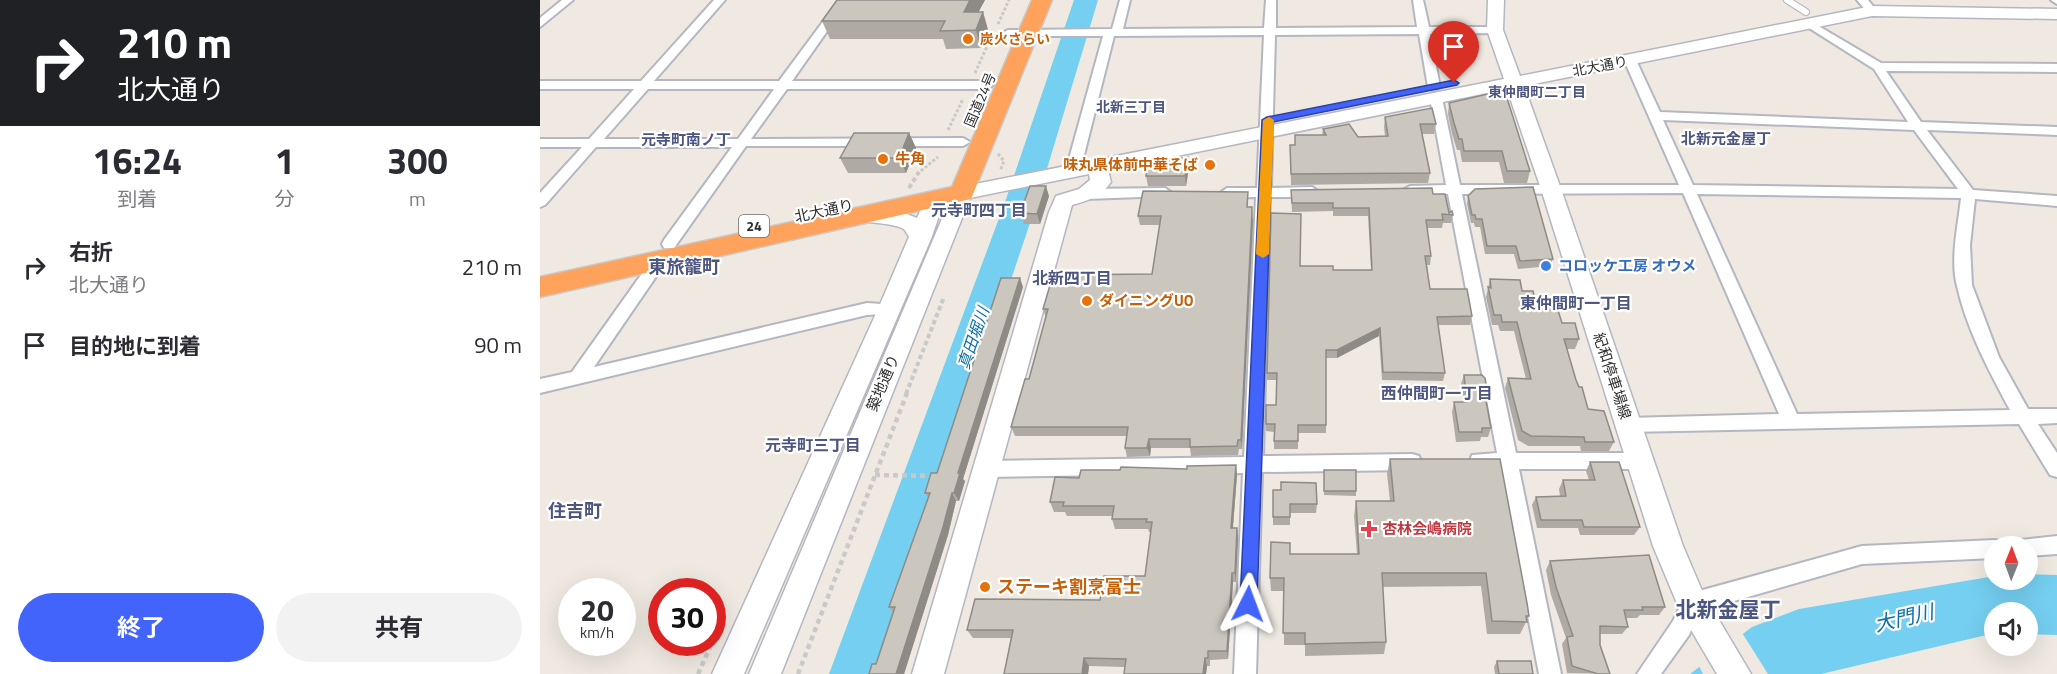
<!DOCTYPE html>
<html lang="ja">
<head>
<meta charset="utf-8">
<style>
	:root { --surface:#fff; --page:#f2f2f3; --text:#2b2b33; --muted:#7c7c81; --accent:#4264fb }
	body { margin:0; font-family:"Titillium Web","Noto Sans JP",sans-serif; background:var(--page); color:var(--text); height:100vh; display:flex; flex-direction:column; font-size:22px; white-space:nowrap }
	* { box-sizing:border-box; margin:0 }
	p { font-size:20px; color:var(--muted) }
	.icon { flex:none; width:33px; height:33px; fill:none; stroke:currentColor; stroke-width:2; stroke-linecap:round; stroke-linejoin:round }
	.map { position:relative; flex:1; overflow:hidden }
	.panel { display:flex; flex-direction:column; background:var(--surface); width:540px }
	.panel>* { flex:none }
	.hud { background:#202124; color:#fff; overflow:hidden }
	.needle { width:39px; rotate:1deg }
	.fabs { position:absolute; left:1444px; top:536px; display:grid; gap:12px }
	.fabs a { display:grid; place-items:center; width:54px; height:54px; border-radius:50%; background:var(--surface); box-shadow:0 6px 24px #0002; font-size:30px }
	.speed { position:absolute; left:18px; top:578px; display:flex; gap:12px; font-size:30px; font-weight:700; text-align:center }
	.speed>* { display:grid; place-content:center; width:78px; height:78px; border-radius:50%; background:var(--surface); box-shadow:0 6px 24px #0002; line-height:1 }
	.speed small { font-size:15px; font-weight:400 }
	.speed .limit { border:9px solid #d22; background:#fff; color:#111 }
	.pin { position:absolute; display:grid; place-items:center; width:51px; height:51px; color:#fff; margin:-62px -26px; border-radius:50% 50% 50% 0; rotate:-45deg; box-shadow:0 0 6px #0007 }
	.pin .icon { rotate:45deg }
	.me { position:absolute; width:66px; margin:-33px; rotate:3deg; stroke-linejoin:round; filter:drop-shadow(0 0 4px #0008) }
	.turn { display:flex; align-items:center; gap:21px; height:126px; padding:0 18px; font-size:27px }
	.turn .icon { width:78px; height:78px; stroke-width:2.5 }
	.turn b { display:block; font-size:42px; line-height:51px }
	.eta { display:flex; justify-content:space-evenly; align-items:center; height:102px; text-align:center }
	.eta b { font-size:36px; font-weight:700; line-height:42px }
	.cta { display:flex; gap:12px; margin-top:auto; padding:12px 18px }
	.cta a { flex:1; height:69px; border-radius:36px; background:var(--accent); color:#fff; font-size:24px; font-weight:700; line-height:69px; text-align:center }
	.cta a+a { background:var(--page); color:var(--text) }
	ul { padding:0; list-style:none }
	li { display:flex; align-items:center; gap:18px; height:78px; padding:0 18px }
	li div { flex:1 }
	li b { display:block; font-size:22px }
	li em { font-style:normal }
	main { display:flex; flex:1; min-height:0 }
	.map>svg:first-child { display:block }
	.water { fill:#75cff0 }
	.pier { fill:#efe9e1 }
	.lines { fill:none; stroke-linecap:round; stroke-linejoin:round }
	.river { fill:#75cff0; fill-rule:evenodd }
	.lane-casing { stroke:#b4b7c1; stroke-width:8 }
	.street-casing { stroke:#b4b7c1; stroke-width:4 }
	.secondary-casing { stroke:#b4b7c1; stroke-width:3 }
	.highway-casing { stroke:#c9c9c9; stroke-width:3 }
	.path-far2 { stroke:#c9c9c9; stroke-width:3; stroke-dasharray:3 2; stroke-linecap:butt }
	.path-far1 { stroke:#c9c9c9; stroke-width:4; stroke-dasharray:4.5 3; stroke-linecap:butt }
	.path { stroke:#c9c9c9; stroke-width:4.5; stroke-dasharray:5 4; stroke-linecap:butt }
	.lane { stroke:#fff; stroke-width:6 }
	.street { fill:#fff; fill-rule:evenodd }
	.secondary { fill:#fff; fill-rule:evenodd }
	.highway { fill:#ffa35c; fill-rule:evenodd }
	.wall { fill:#afaba4 }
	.shaded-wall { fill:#8e8b86 }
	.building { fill:#cbc7bf; stroke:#8e8b86; stroke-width:1.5 }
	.route { fill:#4264fb; stroke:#2b41a3; stroke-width:1.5 }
	.slow { fill:#f59e0b }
	.food-dot { fill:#e8710a; stroke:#fff; stroke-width:2 }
	.shop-dot { fill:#3f7fe0; stroke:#fff; stroke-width:2 }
	.health-dot { fill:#e0444e; stroke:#fff; stroke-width:2 }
	.labels { text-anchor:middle; stroke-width:4.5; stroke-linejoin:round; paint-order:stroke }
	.far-food-label { font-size:14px; font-weight:bold; fill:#c56008; stroke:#fff; text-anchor:start }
	.far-street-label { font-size:14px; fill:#2e2e2e; stroke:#fff }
	.far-neighbourhood-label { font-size:14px; font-weight:bold; fill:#4d5680; stroke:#fff }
	.shield { fill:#fff; stroke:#6d6d6d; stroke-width:1.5 }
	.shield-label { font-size:14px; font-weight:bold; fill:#2e2e2e }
	.far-quarter-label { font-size:15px; font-weight:bold; fill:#4d5680; stroke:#fff }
	.food-label { font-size:15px; font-weight:bold; fill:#c56008; stroke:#fff; text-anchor:start }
	.street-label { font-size:15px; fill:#2e2e2e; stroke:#fff }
	.shop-label { font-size:15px; font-weight:bold; fill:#366cbe; stroke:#fff; text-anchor:start }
	.health-label { font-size:15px; font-weight:bold; fill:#be3a42; stroke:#fff; text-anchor:start }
	.neighbourhood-label { font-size:16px; font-weight:bold; fill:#4d5680; stroke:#fff }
	.water-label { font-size:16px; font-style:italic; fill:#0d6fa3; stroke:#fff }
	.quarter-label { font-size:18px; font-weight:bold; fill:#4d5680; stroke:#fff }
	.near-food-label { font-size:18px; font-weight:bold; fill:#c56008; stroke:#fff; text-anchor:start }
	.near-water-label { font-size:20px; font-style:italic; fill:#0d6fa3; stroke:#fff }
	.near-quarter-label { font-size:21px; font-weight:bold; fill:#4d5680; stroke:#fff }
</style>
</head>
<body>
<main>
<section class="panel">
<div class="hud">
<div class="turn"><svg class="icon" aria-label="right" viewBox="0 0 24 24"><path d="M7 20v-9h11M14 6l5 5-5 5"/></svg><div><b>210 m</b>北大通り</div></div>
</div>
<div class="eta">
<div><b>16:24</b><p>到着</p></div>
<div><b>1</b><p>分</p></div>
<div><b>300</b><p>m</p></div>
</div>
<ul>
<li><svg class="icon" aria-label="right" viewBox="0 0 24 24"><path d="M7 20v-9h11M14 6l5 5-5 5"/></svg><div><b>右折</b><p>北大通り</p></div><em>210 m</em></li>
<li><svg class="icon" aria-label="arrive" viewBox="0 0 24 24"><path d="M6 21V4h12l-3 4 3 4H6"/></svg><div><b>目的地に到着</b></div><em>90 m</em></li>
</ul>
<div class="cta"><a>終了</a><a>共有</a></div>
</section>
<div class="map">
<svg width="1517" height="674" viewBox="0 0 1517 674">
	<rect width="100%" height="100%" fill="#efe9e1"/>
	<!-- water -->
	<path class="water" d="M1488,574L1517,575V635L1488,634V612H1455V633L1281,674H1150L1212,627L1259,609L1455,576V579H1488Z"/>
	<!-- pier -->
	<path class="pier" d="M1201,631L1228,674H1163L1158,664Z"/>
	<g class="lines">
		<!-- river -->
		<path class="river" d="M534,0H558L496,205L339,674H289L464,205Z"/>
		<!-- lane casing -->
		<g class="lane-casing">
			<path id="lane" d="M1247,0L1266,12"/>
		</g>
		<!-- street casing -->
		<g class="street-casing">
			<path id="street" d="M22,0H33L0,27V18Z
				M174,0H185L114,81H239L299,0H309L252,81H447L453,85L447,89H247L211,139L423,138L430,142L423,146H206L134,248H124L122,244L124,240L192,147H56L5,205L0,207V193L42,147H0V139H49L94,89H0V81H101ZM108,89H234L198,139H64Z
				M580,0H590L583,29L724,28L726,0H736V28L877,27L873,0H883L889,27H955L961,30L955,33L890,34L900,87L894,91L888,87L879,34L735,35L731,188L772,187L779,192L772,197H730L723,456L872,454L879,456L881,462L879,468L872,470L722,472L716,674H694L703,473L447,477L440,475L438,469L440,463L447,461L704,457L716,197L687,198L680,193L687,188H717L724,35L574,36L543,159L541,162H531L529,159L563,36H468L462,33L468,30L572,29Z
				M1317,0H1328L1337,11L1332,14L1328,13Z
				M1511,0H1517V4Z
				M1270,21L1341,63L1517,64V72L1346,71L1381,122L1517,127V135L1387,130L1433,190L1517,196V206L1435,199L1430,245L1432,285L1459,357L1488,409H1517V423L1498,424L1517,453V477L1510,475L1479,424L1087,432L1081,430L1078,425L1081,420L1087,418L1239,414L1143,193L922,194L976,453H1100L1107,455L1109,461L1107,467L1100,469H979L1021,674H999L960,469L932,467L930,461L932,455L957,453L908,194H870L863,190L870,186L906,185L890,98L896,94L902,98L920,185H1139L1084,60L1090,56L1096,60L1120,112L1368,122L1334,69L1266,26L1264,24ZM1123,120L1374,130L1418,189L1153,185ZM1157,194L1421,198C1418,226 1410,259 1417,286C1427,330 1449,371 1470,410L1257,414Z
				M625,188L632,193L630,196L546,199L539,194L546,189Z
				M118,257L123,258L126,262L54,367L327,303L356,305L358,309L356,313L327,315L0,393V379L32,372L113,258Z
				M1517,536V554L1488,556V546H1478L1481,540Z
				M1455,540L1462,542L1464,546H1455V558L1322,564L1159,611L1149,635L1121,674H1097L1133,621L1145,596L1152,593L1322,546Z"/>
		</g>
		<!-- secondary casing -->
		<g class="secondary-casing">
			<path id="secondary" d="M948,0H964L963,30L980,76L1332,6L1517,9V19L1332,16L984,86L1021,189L1143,546L1163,593L1211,674H1177L1141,613L1113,546L1001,189L967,89L568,170L571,182C562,196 547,201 532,205L404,674H372L509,212L516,196L539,189L550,180L549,174L430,198L241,674H209L415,188L964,79L947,30Z
				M395,192L402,194L405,199L391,239L204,674H172L338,309L369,237L364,229C349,222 334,224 318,220L315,215L318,210C338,205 358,210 377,218L388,194Z"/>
		</g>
		<!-- highway casing -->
		<g class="highway-casing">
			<path id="highway" d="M492,0H512L431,199L0,297V277L412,187Z"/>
		</g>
		<!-- path-far2 -->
		<path class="path-far2" d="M458,24L469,0
			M435,73L453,33
			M408,130L423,99
			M458,154L464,161L460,171
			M377,174L398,157"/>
		<!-- path-far1 -->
		<path class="path-far1" d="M369,188L379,172
			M366,394L404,297"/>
		<!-- path -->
		<path class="path" d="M335,475L393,476
			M158,674L182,621
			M258,674L367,393"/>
		<!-- lane -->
		<use href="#lane" class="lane"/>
		<!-- street -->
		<use href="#street" class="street"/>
		<!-- secondary -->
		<use href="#secondary" class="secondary"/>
		<!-- highway -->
		<use href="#highway" class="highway"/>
	</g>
	<!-- wall -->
	<path class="wall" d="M445,0L438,12H443L448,30L441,48L406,49L403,39H290L282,21Z
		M909,103L990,171L987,183H964L959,162H922L920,150H917L912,134L908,114Z
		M845,117L896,124L894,134H882L890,173L888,183L751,185L750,145H755L782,135L783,129L818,137L845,136L844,127Z
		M369,133L376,148L366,173H308L300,158Z
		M649,167L646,186H608L606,176Z
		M751,190L893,194L909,213L913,215L911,223H903L902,228H887L891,256L890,265H887L890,289L932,316L930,325H898L905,373L903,381L842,380L839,336L797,358H786V433H758V449H734V432L726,431V424L736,405L737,380H727V373L760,266L793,270H831L828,216H793V211L752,212Z
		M708,192V207L713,221L702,449H699L698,455L651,456L650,448H611L610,456L587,457L585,448L587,436H475L471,427L489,379L506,318L503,309L612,274L620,225H600L598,216Z
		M509,196L500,224H484L480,213Z
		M928,196L1013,259L1010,266L978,269L974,254H945L940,227H935L934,223H931L927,204Z
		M950,279L982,291L997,307L1022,323L1039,339L1035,349H1027L1036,380L1048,409L1074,442L1069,451H1041L1040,446H988L978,440L965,388L968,378L986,379L974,331H960L958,325H952L946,297Z
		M483,287L423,479L425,481L419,501H416L408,535L364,674H329L336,664L353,612L349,607L388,498L385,493L397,473Z
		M924,375L946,401L951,428L948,437H941L940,441L916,442L912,412L914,402H924L921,384Z
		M850,459L989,616L980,634H947L941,586L843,587L846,642L844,654L765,656V645H744V591H731L730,578L750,543V554H817L814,516L816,501H850L847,474Z
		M1050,462L1100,527L1094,535H1040L1038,528H997L992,505L996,497L1020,496L1019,489L1023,480H1049L1046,471Z
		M696,465L697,475L693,528H697L698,538L696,582H693L688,659L670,660V666H667L666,674H584L585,667L549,666L548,674H464L471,638H433L427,630L560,600L605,576L611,532H609L608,529H575L572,519V516H527L525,512H514L510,502L539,478Z
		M784,470L816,491V496L784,495Z
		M733,490L777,504L776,513H750V525H733Z
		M1010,561L1125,607L1119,615H1100L1097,618H1086L1088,627L1082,634H1060V645L1070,674L1027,673L1022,644L1026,638L1011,595L1006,570Z
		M957,661L993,674H955L954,667Z"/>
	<!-- shaded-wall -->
	<path class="shaded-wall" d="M430,0H445L429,30L424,12Z
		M443,12L448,30L441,48L436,30Z
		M369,133L376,148L366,173L359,158Z
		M648,157L649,167L646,186L645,176Z
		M506,186L509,196L500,224L497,214Z
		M712,212L713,221L702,449L701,440Z
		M480,278L483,287L423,479L425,481L419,501L414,493L418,473Z
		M840,328L839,336L797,358V350Z
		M609,439L611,448L610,456L607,448Z
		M696,465L697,475L692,538L691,528Z
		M412,493L416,501L408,535L364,674H356Z
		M697,528L698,538L696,582L695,573Z
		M692,573L693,582L688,659L687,651Z
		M544,658L549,666L548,674H542Z
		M665,658L667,666L666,674H663Z"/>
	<!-- building -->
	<path class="building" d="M297,0H430L424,12H443L436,30L400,31L405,21H282Z
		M952,93L967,98L990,171H967L962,151H924L922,139H919L914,123L909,103Z
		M892,108L896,124H880L890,173L751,174L750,145H755V135H786L783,129L809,124L818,137L848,136L845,117Z
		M314,133H369L359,158H300Z
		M648,157L645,176H606L608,165Z
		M490,186H506L497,214L480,213Z
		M993,187L1013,259L980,261L976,246H947L942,219H936L935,215H932L928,196L935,189Z
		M892,188L893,194H905L909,213L912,211L913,215L902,214L903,220H886L891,256H885L890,289H927L932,316L897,317L905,373L843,372L840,328L797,350H786V425H758V441H734L735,424H726V405H736L737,373H727L731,213L761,214L760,266H793V270H832L829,208H793V203H752L751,190Z
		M603,191L708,192L707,207H712V212L701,440H698L697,446L650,447V439H609L607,448H585L588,427H471L485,379H489L508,309H503L513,275L612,274L621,216H598Z
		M461,278H480L418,473H420L414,493H412L403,527L356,674H329L332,664H336L355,607H349L390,493H385L391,473H397Z
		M950,279L980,280L982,291H993L997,307H1017L1022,323H1035L1039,339H1024L1036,380L1039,387H1042L1048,409L1064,411L1074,442H1045L1044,437L991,436L982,431L968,378L991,379L977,322H962L961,315H954L948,287L951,288Z
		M924,375H942L945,378L948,395H945L951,428H942V432H919L914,402H927Z
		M850,459H960L987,603L989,616H986L987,622L952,621L946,573H842L846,642L765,644V633H743L744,578H730L731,542L750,543V554H819L816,501H854Z
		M1050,462H1079L1100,527H1044L1042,520H1001L996,497L1026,496L1023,480H1055Z
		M696,465L691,528H697L695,573H692L687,651H668V658H665L663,674H584L586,659L544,658L542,674H464L473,630H427L435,599L560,600L564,576H605L612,522H606L607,519H572L574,506H523L524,502H510L515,477L539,478L541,470H580L581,467L647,469V466Z
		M784,470H816V491H784Z
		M741,482L776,483L777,504H750V517H733V490H741Z
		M1109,555L1125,607H1102L1103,610H1084L1088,627L1060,626V645L1070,674H1058L1032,666L1027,637L1033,636L1016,587L1010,561Z
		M957,661H991L993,674H959Z"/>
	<!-- route -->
	<path class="route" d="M914,80L919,83L917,85L733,122L717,604L714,610L708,613L702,610L700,604L722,120L727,117Z"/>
	<!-- slow -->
	<path class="slow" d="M729,117L734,120L729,254L723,258L716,254L723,120Z"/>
	<!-- markers -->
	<g class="food-dot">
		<circle cx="428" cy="39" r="6"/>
		<circle cx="343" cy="159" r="6"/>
		<circle cx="670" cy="165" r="6"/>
		<circle cx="547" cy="301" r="6"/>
		<circle cx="445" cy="587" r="6"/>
	</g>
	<circle class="shop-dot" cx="1006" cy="266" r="6"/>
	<path class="health-dot" d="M826 520h6v6h6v6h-6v6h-6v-6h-6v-6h6z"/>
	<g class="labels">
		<!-- far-food labels -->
		<g class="far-food-label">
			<text x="440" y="44">炭火さらい</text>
		</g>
		<!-- far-street labels -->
		<g class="far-street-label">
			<text transform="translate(1060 66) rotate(-11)" y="5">北大通り</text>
			<text transform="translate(440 100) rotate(-67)" y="5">国道24号</text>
		</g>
		<!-- far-neighbourhood labels -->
		<g class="far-neighbourhood-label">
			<text x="997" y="97">東仲間町二丁目</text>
			<text x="591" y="112">北新三丁目</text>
		</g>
		<!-- shield labels -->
		<rect class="shield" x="199" y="215" width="30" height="22" rx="4.5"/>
		<g class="shield-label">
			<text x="214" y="231">24</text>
		</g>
		<!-- far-quarter labels -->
		<g class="far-quarter-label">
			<text x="1186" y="144">北新元金屋丁</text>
			<text x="146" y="145">元寺町南ノ丁</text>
		</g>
		<!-- food labels -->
		<g class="food-label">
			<text x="355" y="164">牛角</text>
			<text x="658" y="170" text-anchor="end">味丸県体前中華そば</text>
			<text x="559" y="306">ダイニングUO</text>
		</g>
		<!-- street labels -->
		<g class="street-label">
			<text transform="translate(284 211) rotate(-12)" y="5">北大通り</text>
			<text transform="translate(1072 376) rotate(72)" y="5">紀和停車場線</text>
			<text transform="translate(343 383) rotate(-67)" y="5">築地通り</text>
		</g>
		<!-- shop labels -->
		<g class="shop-label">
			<text x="1018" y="271">コロッケ工房 オウメ</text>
		</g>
		<!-- health labels -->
		<g class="health-label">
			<text x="842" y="534">杏林会嶋病院</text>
		</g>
		<!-- neighbourhood labels -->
		<g class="neighbourhood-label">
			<text x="439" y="216">元寺町四丁目</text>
			<text x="532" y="284">北新四丁目</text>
			<text x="1036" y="309">東仲間町一丁目</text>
			<text x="897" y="399">西仲間町一丁目</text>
			<text x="273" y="451">元寺町三丁目</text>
		</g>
		<!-- water labels -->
		<g class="water-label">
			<text transform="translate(433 338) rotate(-71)" y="6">真田堀川</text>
		</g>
		<!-- quarter labels -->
		<g class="quarter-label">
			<text x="144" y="273">東旅籠町</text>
			<text x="35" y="517">住吉町</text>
		</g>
		<!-- near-food labels -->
		<g class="near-food-label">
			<text x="457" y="593">ステーキ割烹富士</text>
		</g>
		<!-- near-water labels -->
		<g class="near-water-label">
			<text transform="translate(1364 618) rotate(-13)" y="7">大門川</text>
		</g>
		<!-- near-quarter labels -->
		<g class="near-quarter-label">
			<text x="1188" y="617">北新金屋丁</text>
		</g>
	</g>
</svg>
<div class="fabs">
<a><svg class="needle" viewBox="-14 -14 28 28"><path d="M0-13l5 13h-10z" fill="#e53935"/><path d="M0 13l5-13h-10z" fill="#7c7c81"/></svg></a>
<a><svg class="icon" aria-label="sound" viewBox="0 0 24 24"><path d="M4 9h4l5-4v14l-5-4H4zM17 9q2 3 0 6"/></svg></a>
</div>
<div class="speed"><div>20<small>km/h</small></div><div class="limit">30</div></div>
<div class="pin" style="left:914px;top:83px;background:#d93025"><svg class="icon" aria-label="arrive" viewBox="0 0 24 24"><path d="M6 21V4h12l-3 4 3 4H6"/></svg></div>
<svg class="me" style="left:708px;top:604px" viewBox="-20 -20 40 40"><path d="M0-17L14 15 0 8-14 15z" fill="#4264fb" stroke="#fff" stroke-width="4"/></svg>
</div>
</main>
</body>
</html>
